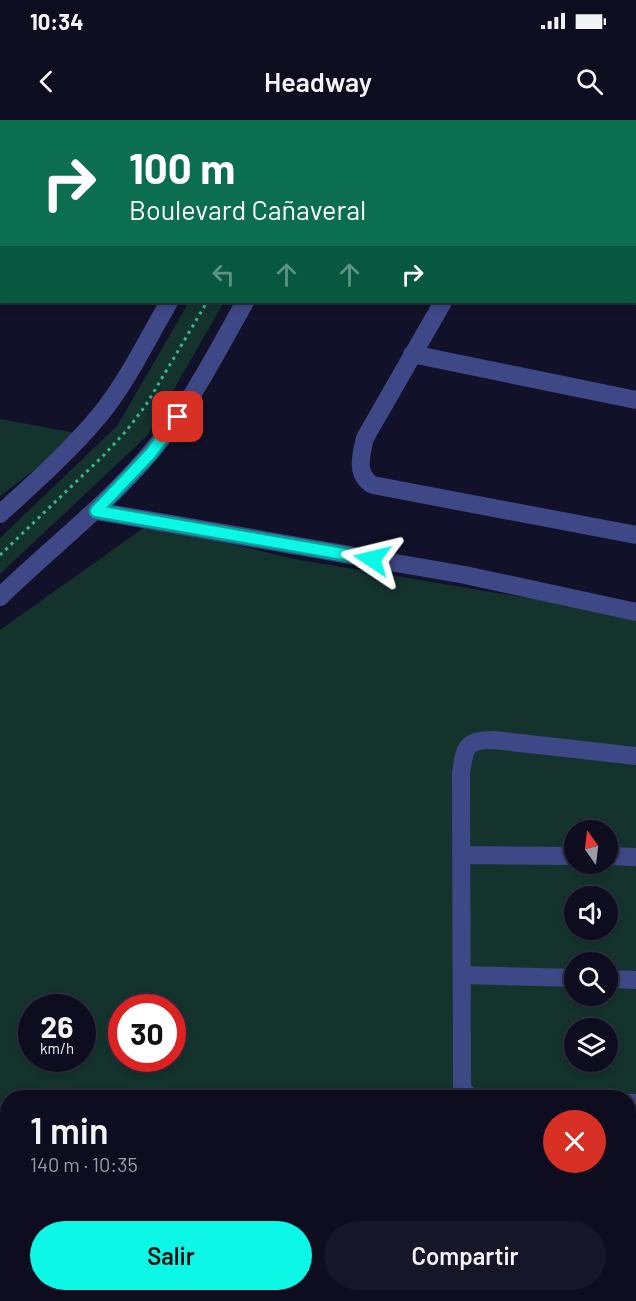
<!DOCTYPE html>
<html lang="es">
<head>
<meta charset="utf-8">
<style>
	:root { --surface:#0d0d1f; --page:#161628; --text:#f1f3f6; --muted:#9a9ca4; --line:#2d2d3d; --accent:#0df7e7 }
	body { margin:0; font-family:Barlow,sans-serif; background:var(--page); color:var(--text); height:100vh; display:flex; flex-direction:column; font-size:22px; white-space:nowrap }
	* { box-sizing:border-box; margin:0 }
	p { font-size:20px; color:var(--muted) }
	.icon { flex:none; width:33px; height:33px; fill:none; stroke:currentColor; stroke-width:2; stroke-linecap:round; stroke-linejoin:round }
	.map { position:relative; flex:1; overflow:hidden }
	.side { position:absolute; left:0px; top:970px; width:636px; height:212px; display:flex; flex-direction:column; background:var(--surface); border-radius:24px 24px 0 0; box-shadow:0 3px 9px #0003,0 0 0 2px var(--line) }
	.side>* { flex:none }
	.banner { position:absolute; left:0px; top:0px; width:636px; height:183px; box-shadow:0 3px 9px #0003,0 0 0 2px var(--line); background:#0b6e4f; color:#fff; overflow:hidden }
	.needle { width:39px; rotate:346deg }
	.tools { position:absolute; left:564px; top:700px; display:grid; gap:12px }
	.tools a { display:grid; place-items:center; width:54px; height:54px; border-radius:50%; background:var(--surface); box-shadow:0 3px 9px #0003,0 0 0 2px var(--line); font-size:30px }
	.speed { position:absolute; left:18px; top:874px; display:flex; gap:12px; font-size:30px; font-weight:700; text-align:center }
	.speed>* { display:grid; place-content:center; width:78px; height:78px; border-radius:50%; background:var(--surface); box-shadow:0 3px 9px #0003,0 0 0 2px var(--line); line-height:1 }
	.speed small { font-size:15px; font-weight:400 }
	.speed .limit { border:9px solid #d22; background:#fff; color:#111 }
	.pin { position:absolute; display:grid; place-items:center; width:51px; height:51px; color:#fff; margin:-26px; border-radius:12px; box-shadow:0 3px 9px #0006 }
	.me { position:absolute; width:66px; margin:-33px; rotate:280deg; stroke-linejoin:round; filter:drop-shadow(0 0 4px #0008) }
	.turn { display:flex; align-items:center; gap:21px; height:126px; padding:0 30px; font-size:27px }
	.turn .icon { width:78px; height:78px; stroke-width:2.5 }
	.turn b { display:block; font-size:42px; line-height:51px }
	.lanes { display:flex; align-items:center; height:57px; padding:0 30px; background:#0003; justify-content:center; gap:30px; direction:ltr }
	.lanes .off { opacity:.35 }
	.round { display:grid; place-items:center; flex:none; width:63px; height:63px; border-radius:32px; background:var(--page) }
	.overview { display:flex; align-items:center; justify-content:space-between; height:102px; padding:0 30px }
	h1 { font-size:36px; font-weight:600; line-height:45px }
	.button { display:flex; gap:12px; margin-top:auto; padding:12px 30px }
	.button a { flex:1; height:69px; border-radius:36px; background:var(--accent); color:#111; font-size:24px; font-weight:600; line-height:69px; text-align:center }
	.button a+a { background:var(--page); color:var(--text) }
	.status { display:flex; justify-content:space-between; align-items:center; height:42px; padding:0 30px; background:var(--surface); direction:ltr }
	.status svg { height:16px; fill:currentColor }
	header { display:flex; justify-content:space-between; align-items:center; height:78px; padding:0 30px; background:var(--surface); font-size:27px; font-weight:600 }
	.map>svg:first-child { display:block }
	.green { fill:#14332d; fill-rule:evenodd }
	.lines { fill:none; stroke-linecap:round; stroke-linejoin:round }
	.path { stroke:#34b89a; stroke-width:3; stroke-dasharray:3 4.5; stroke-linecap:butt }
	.minor { stroke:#3e4886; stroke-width:18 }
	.route-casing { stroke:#08a196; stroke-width:15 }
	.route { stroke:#0df7e7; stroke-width:10 }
</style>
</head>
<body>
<div class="status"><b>10:34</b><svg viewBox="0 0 49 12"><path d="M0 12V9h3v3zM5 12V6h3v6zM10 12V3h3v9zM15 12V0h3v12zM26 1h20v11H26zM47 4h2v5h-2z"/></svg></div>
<header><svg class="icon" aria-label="back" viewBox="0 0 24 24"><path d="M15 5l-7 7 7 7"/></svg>Headway<svg class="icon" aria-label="search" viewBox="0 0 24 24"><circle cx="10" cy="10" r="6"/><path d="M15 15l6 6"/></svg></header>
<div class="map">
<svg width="636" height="1181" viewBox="0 0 636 1181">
	<rect width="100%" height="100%" fill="#111129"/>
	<!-- green -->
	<path class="green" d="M189,182H224L147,316L0,454V418L117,306Z
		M0,299L82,314L0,376Z
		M149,404L294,439L636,496V1040L629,1039L628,978H8L7,1042H0V510ZM574,711H608V744H574ZM574,777H608V810H574ZM574,843H608V876H574ZM32,888H82V939H32ZM122,888H172V939H122ZM574,909H608V942H574Z"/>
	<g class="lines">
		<!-- path -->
		<path class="path" d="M310,2L311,0
			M0,435L104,335L127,310L146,285L207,182
			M0,1058H8
			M628,1076H636"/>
		<!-- minor -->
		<path class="minor" d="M208,0L218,2
			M572,0L579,2
			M270,2L271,0
			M348,2L349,0
			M547,2V0
			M634,13H636
			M0,101H2
			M0,132L2,129
			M634,149L636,150
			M443,182L365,318C361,335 355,355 373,365L636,415
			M412,234L636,280
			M96,391L465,455L636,492
			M0,394C34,363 69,332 99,296C127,262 147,220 169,182
			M0,477C50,428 106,386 151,332C189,287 216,233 245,182
			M461,735L574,736
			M608,736L636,737
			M462,855L574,858
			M608,859L636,860
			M471,978L462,968L461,653C465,627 465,620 494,620L636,636
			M628,983H636
			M0,1115L8,1116
			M628,1126H636
			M243,1181V1174
			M290,1181V1174
			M342,1181L343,1174
			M393,1181V1174
			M419,1181L420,1174"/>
	</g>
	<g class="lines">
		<!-- route casing -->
		<g class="route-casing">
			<path id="route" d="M178,297L151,333L96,391L372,439"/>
		</g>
		<!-- route -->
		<use href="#route" class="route"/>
	</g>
</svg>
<div class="tools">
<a><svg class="needle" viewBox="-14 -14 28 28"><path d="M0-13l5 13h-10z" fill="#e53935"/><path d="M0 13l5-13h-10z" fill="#9a9ca4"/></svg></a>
<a><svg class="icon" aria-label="sound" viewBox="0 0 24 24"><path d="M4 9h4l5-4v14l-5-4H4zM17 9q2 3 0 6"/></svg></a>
<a><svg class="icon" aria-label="search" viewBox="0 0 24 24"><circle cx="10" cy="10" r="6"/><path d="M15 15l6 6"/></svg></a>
<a><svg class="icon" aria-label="layers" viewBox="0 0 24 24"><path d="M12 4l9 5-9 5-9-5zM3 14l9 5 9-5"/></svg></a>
</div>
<div class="speed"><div>26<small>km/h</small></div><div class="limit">30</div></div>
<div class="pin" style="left:178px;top:297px;background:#d93025"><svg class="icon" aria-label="arrive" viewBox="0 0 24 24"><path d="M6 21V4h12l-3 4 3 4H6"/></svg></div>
<svg class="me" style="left:372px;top:439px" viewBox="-20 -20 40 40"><path d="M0-17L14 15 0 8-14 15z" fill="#0df7e7" stroke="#fff" stroke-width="4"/></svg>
<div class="banner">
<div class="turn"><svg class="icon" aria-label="right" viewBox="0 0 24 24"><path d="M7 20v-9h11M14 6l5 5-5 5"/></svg><div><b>100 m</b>Boulevard Cañaveral</div></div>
<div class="lanes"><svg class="icon off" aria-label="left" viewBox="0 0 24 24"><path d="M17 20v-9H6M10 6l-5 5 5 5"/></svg><svg class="icon off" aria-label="ahead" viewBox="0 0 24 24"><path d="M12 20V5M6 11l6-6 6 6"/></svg><svg class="icon off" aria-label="ahead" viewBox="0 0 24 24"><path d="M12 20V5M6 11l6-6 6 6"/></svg><svg class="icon" aria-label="right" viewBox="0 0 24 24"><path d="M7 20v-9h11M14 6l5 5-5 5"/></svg></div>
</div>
<section class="side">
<div class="overview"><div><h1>1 min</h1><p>140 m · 10:35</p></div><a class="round" style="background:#d93025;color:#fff"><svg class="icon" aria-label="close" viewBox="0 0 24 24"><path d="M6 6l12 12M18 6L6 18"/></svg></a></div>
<div class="button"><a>Salir</a><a>Compartir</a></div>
</section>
</div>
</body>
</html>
